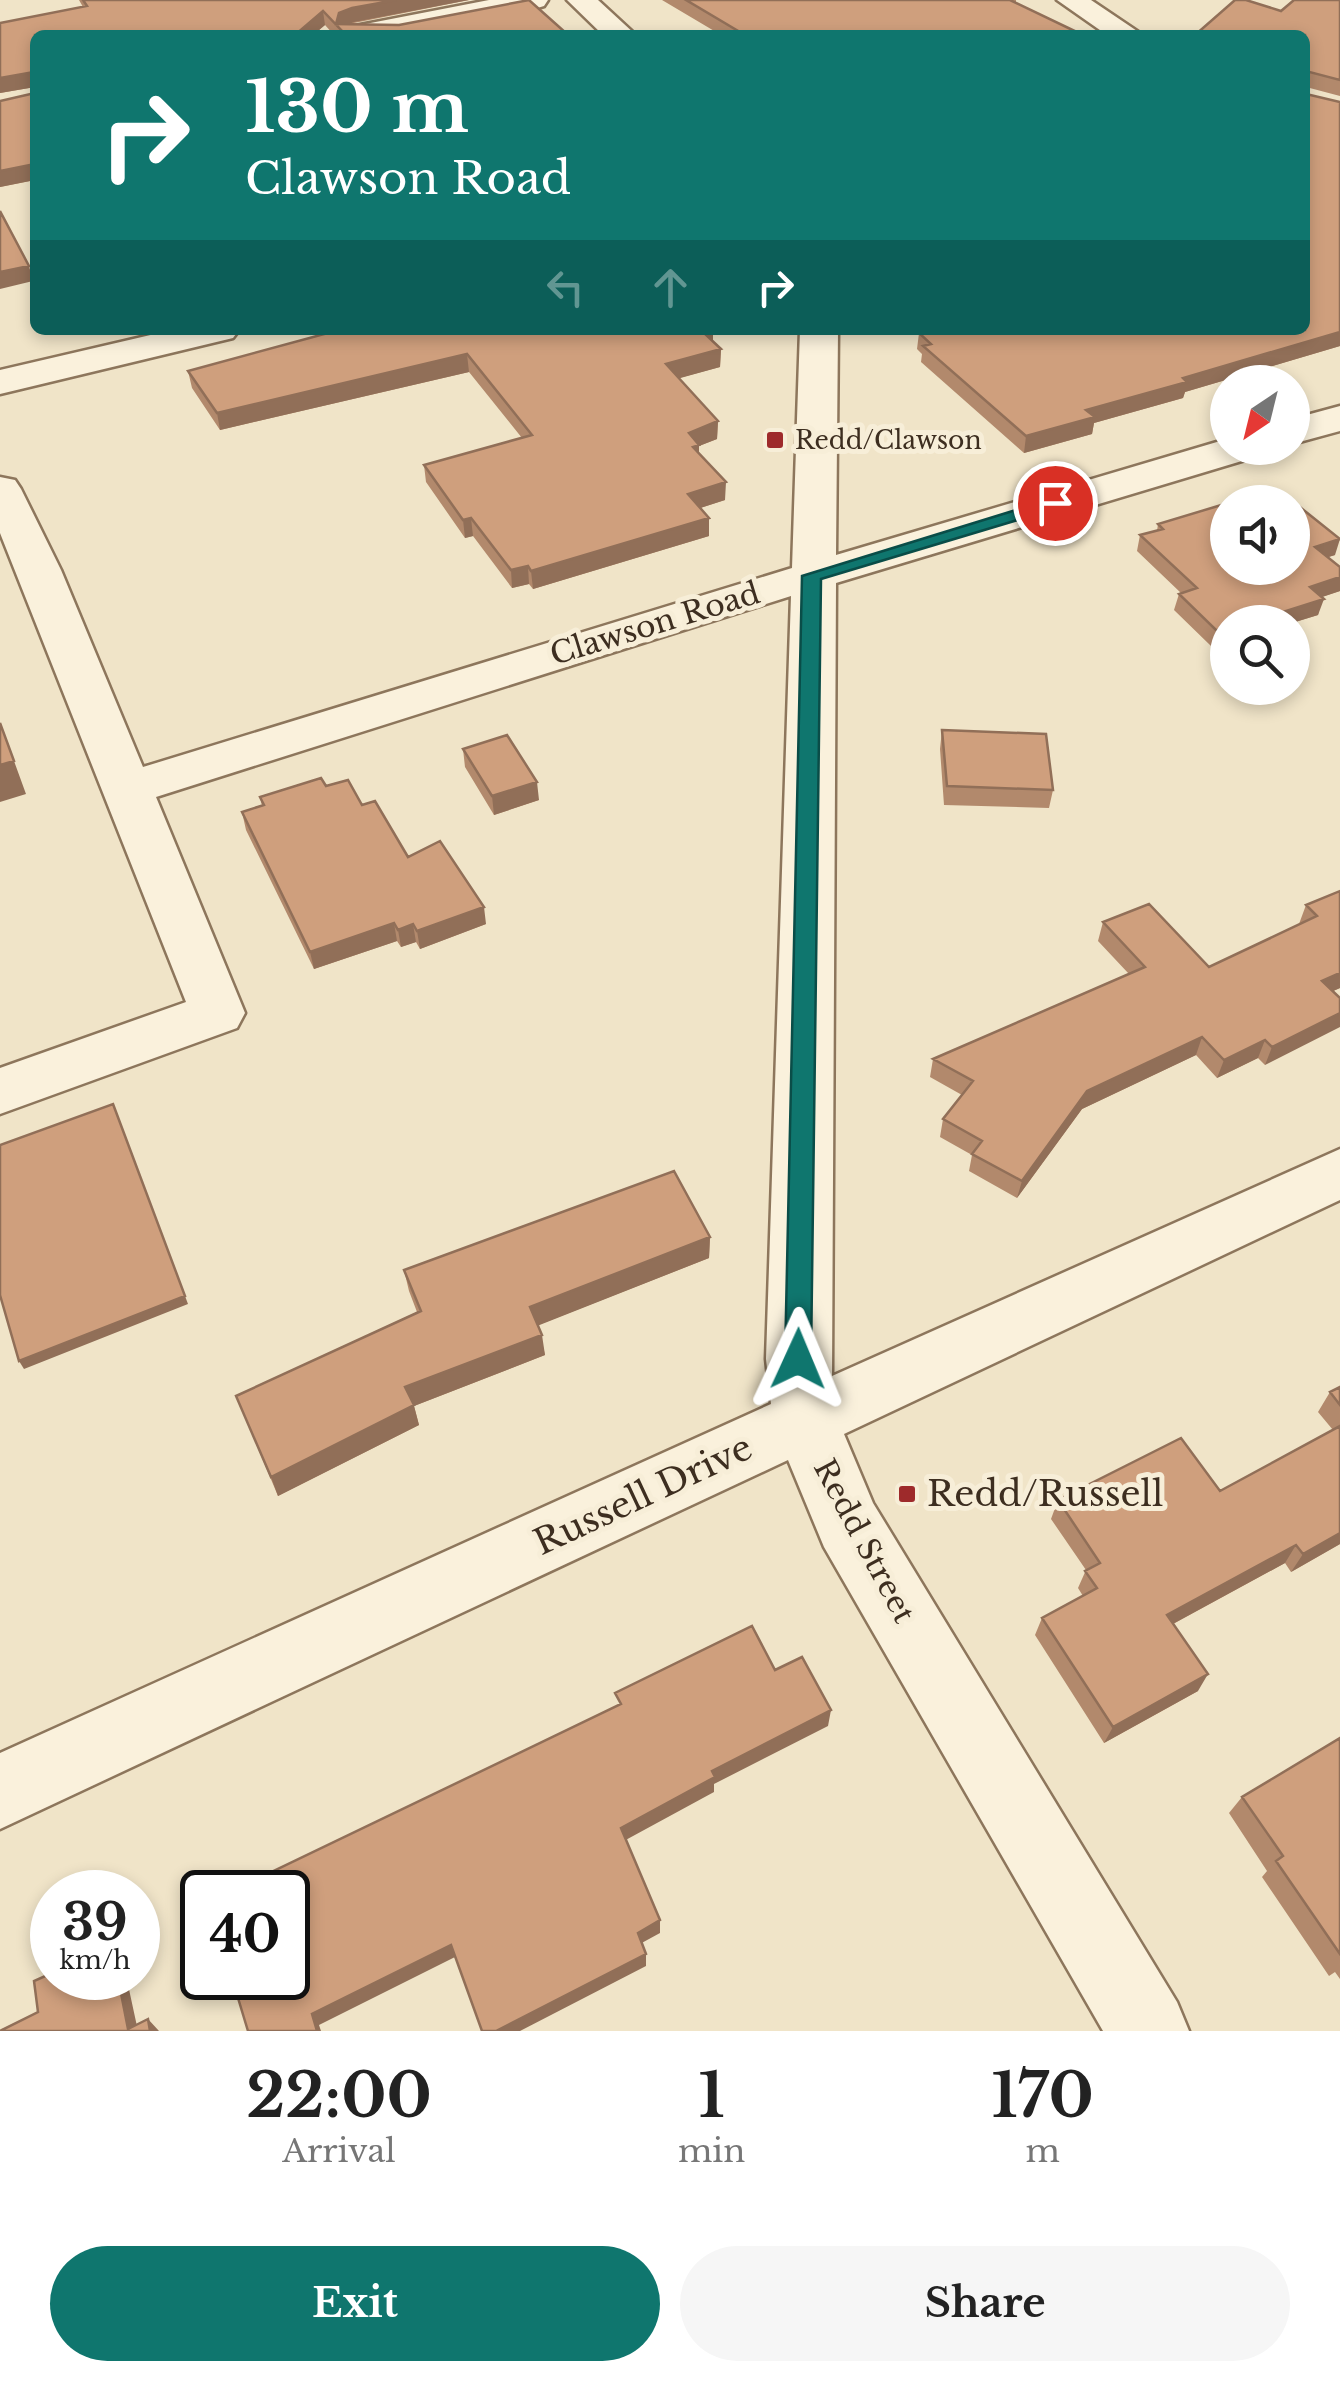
<!DOCTYPE html>
<html lang="en">
<head>
<meta charset="utf-8">
<style>
	:root { --surface:#fff; --page:#f6f6f6; --text:#222; --muted:#767676; --accent:#0f766e }
	body { margin:0; font-family:"Libre Baskerville",serif; background:var(--page); color:var(--text); height:100vh; display:flex; flex-direction:column; font-size:38px; white-space:nowrap }
	* { box-sizing:border-box; margin:0 }
	p { font-size:32px; color:var(--muted) }
	.icon { flex:none; width:55px; height:55px; fill:none; stroke:currentColor; stroke-width:2; stroke-linecap:round; stroke-linejoin:round }
	.map { position:relative; height:2031px; overflow:hidden }
	.side { display:flex; flex-direction:column; background:var(--surface); flex:1 }
	.side>* { flex:none }
	.guide { position:absolute; left:30px; top:30px; width:1280px; height:305px; border-radius:15px; box-shadow:0 5px 15px #0003; background:#0f766e; color:#fff; overflow:hidden }
	.needle { width:65px; rotate:215deg }
	.tools { position:absolute; left:1210px; top:365px; display:grid; gap:20px }
	.tools a { display:grid; place-items:center; width:100px; height:100px; border-radius:50%; background:var(--surface); box-shadow:0 5px 15px #0003; font-size:50px }
	.speed { position:absolute; left:30px; top:1870px; display:flex; gap:20px; font-size:50px; font-weight:700; text-align:center }
	.speed>* { display:grid; place-content:center; width:130px; height:130px; border-radius:50%; background:var(--surface); box-shadow:0 5px 15px #0003; line-height:1 }
	.speed small { font-size:25px; font-weight:400 }
	.speed .limit { border:5px solid #111; border-radius:15px; background:#fff; color:#111 }
	.pin { position:absolute; display:grid; place-items:center; width:85px; height:85px; color:#fff; margin:-42px; border:5px solid #fff; border-radius:50%; box-shadow:0 2px 10px #0007 }
	.me { position:absolute; width:110px; margin:-55px; rotate:1deg; stroke-linejoin:round; filter:drop-shadow(0 0 8px #0008) }
	.turn { display:flex; align-items:center; gap:35px; height:210px; padding:0 50px; font-size:45px }
	.turn .icon { width:130px; height:130px; stroke-width:2.5 }
	.turn b { display:block; font-size:70px; line-height:85px }
	.lanes { display:flex; align-items:center; height:95px; padding:0 50px; background:#0003; justify-content:center; gap:50px; direction:ltr }
	.lanes .off { opacity:.35 }
	.eta { display:flex; justify-content:space-evenly; align-items:center; height:170px; text-align:center }
	.eta b { font-size:60px; font-weight:800; line-height:70px }
	.primary-button { display:flex; gap:20px; margin-top:auto; padding:20px 50px }
	.primary-button a { flex:1; height:115px; border-radius:60px; background:var(--accent); color:#fff; font-size:40px; font-weight:800; line-height:115px; text-align:center }
	.primary-button a+a { background:var(--page); color:var(--text) }
	.map>svg:first-child { display:block }
	.lines { fill:none; stroke-linecap:round; stroke-linejoin:round }
	.minor-casing { stroke:#8d765c; stroke-width:5 }
	.minor { fill:#faf1dc; fill-rule:evenodd }
	.wall { fill:#b2896c }
	.shaded-wall { fill:#916f58 }
	.building { fill:#cf9f7d; stroke:#916f58; stroke-width:2.5 }
	.route { fill:#0f766e; stroke:#0a4d48; stroke-width:2.5 }
	.poi-dot { fill:#9e2a2b; stroke:#f7eed8; stroke-width:4 }
	.labels { text-anchor:middle; stroke-width:10; stroke-linejoin:round; paint-order:stroke }
	.far-poi-label { font-size:25px; fill:#3d2e20; stroke:#f7eed8; text-anchor:start }
	.street-label { font-size:30px; fill:#3d2e20; stroke:#f7eed8 }
	.near-poi-label { font-size:35px; fill:#3d2e20; stroke:#f7eed8; text-anchor:start }
	.near-street-label { font-size:35px; fill:#3d2e20; stroke:#f7eed8 }
</style>
</head>
<body>
<div class="map">
<svg width="1340" height="2031" viewBox="0 0 1340 2031">
	<rect width="100%" height="100%" fill="#f0e4c8"/>
	<g class="lines">
		<!-- minor casing -->
		<g class="minor-casing">
			<path id="minor" d="M489,0H548L544,6L534,9L400,35H340L344,29L355,26Z
				M567,0H598L636,35H603Z
				M1057,0H1091L1143,35H1107Z
				M172,330H239L233,338L0,394V370Z
				M800,330H838L836,555L1227,439L1228,448H1261L1255,457L836,583L832,1376L1340,1149V1200L844,1434L873,1503L1177,2002L1189,2031H1103L824,1547L788,1460L0,1829V1753L771,1404L766,1359L791,596L156,797L245,1013L237,1028L0,1114V1068L186,1002L0,533V477L15,480L21,489L61,570L143,767L792,568Z
				M1340,406V431L1292,444V419Z"/>
		</g>
		<!-- minor -->
		<use href="#minor" class="minor"/>
	</g>
	<!-- wall -->
	<path class="wall" d="M79,0H469L349,24L399,25L529,0L566,33V35H334L325,25L313,35H35V180L0,187V101L35,93V87L0,93V23L83,7Z
		M662,0H1016V3L1083,35H721Z
		M1340,0V96L1306,87V94L1340,102V346L1185,392L1183,398L1094,423L1092,434L1024,453L921,362L922,354L917,349L919,333L1305,330L1281,11Z
		M341,333L713,342L721,349L720,367L679,378L718,421L717,439L699,446V454L725,500L700,508L709,518V536L533,589L529,584L512,588L473,536L465,538L426,482L424,465L522,438L469,372L220,430L192,388L188,371Z
		M1158,524L1335,555L1328,557L1340,567V591L1322,597L1318,615L1292,623L1228,622V645L1211,646L1174,610L1179,594L1181,593L1137,551L1140,535L1157,531Z
		M942,730L1053,790L1049,808L944,805L940,749Z
		M463,749L539,800L494,815L465,767Z
		M326,786L362,805L408,857L486,924L420,949L416,942L401,947L397,941L314,969L246,830L242,812L262,806L260,797Z
		M1340,891V988L1333,991L1265,1065L1258,1058L1217,1078L1196,1055L1082,1109L1017,1198L969,1171L972,1155L940,1137L943,1119L962,1095L930,1077L933,1059L1129,974L1098,941L1103,922L1209,967L1299,924L1306,905Z
		M710,1237L709,1258L538,1325L545,1355L414,1406L419,1425L278,1496L236,1396L417,1312L409,1291L404,1270Z
		M1340,1387V1544L1291,1572L1285,1563L1173,1624L1198,1691L1104,1743L1035,1635L1042,1618L1083,1596L1078,1588L1086,1570L1051,1519L1058,1500L1220,1491L1333,1430L1318,1412L1330,1392Z
		M1340,1738V1979L1335,1972L1329,1976L1262,1877L1267,1871L1229,1813L1242,1797Z"/>
	<!-- shaded-wall -->
	<path class="shaded-wall" d="M396,0H469L354,22L341,27L336,24L339,13L352,8Z
		M323,11L325,25L313,35H295Z
		M34,72L35,87L0,93V78Z
		M35,164V180L0,187V171Z
		M29,266L33,281L0,289V272Z
		M704,330H713V342L709,343Z
		M1340,332V346L1185,392L1183,398L1094,423L1092,434L1024,453L1026,436L1086,410L1183,378Z
		M721,349L720,367L666,382V364Z
		M467,354L469,372L220,430L217,413Z
		M718,421L717,439L699,446V463L689,433Z
		M726,482L725,500L688,512V494Z
		M471,518L473,536L465,538L463,520Z
		M709,518V536L533,589L531,571Z
		M1340,539L1335,555L1310,563L1315,547Z
		M528,566L529,584L512,588L511,570Z
		M1340,577V591L1304,603L1310,587Z
		M1324,599L1318,615L1292,623L1251,622Z
		M14,761L26,794L0,802V765Z
		M537,782L539,800L494,815L492,796Z
		M484,907L486,924L420,949L417,931Z
		M394,923L397,941L314,969L310,952Z
		M413,924L416,942L401,947L398,930Z
		M1340,973V988L1315,999L1322,981Z
		M1340,1013V1027L1265,1065L1272,1047Z
		M1202,1037L1196,1055L1082,1109L1017,1198L1022,1181L1087,1091Z
		M1265,1040L1258,1058L1217,1078L1224,1060Z
		M113,1104L188,1304L24,1369L19,1361Z
		M710,1237L709,1258L532,1328L530,1307Z
		M542,1335L545,1355L414,1406L419,1425L278,1496L271,1477L405,1387Z
		M1340,1533V1544L1291,1572L1303,1554Z
		M1296,1545L1285,1563L1158,1632L1167,1615Z
		M1208,1674L1198,1691L1104,1743L1113,1727Z
		M831,1710L828,1726L714,1784V1792L622,1842L621,1828L712,1771Z
		M660,1920V1933L638,1945V1933Z
		M451,1945L455,1957L319,2025L321,2031H317L312,2014Z
		M646,1954V1966L520,2031H496Z
		M118,1978H125L127,1980L138,2031L128,2029Z
		M148,2019L159,2031H150Z"/>
	<!-- building -->
	<path class="building" d="M83,0H396L352,8L339,13L336,24L399,25L529,0L566,33L560,35H346L323,11L295,35H35V164L0,171V101L35,93L34,72L0,78V23L87,6Z
		M686,0H1010L1083,35H745Z
		M1235,0H1246L1281,11L1294,0H1340V80L1306,71V94L1340,102V332L1183,378L1187,382L1086,410L1095,417L1026,436L923,346L931,344L919,333L932,330H1305V35H1195Z
		M0,211L29,266L0,272Z
		M339,330L341,333L356,330H707L710,332L705,334L721,349L666,364L718,421L689,433L699,445L693,447L726,482L688,494L709,518L531,571L528,566L511,570L471,518L463,520L424,465L532,435L467,354L217,413L188,371Z
		M1267,491L1272,495L1281,492L1340,539L1315,547L1340,567V577L1310,587L1324,599L1251,622H1228V630H1216L1179,594L1197,588L1140,535L1163,529L1158,524L1228,503V568H1292V502H1230Z
		M0,723L14,761L0,765Z
		M942,730L1046,734L1053,790L947,786Z
		M507,735L537,782L492,796L463,749Z
		M321,778L326,786L348,780L362,805L375,801L408,857L440,841L484,907L417,931L413,924L398,930L394,923L310,952L242,812L264,805L260,797Z
		M1340,891V973L1322,981L1340,998V1013L1272,1047L1265,1040L1224,1060L1202,1037L1087,1091L1022,1181L972,1154L982,1141L943,1119L973,1081L933,1059L1145,967L1103,922L1149,904L1209,967L1317,916L1306,905Z
		M113,1104L185,1296L19,1361L0,1295V1145Z
		M674,1171L710,1237L530,1307L542,1335L405,1387L414,1405L271,1477L236,1396L421,1311L404,1270Z
		M1340,1387V1405L1330,1392Z
		M1340,1426V1533L1303,1554L1296,1545L1167,1615L1208,1674L1113,1727L1042,1618L1097,1588L1085,1571L1100,1563L1058,1500L1181,1438L1220,1491Z
		M752,1626L775,1670L802,1657L831,1710L712,1771L715,1777L621,1828L660,1920L638,1933L646,1954L496,2031H482L451,1945L312,2014L317,2031H248L232,1978H288V1892H230L621,1704L615,1693Z
		M1340,1738V1954L1276,1861L1283,1856L1242,1797Z
		M52,1973V1978H118L128,2029L148,2019L150,2031H0L38,2012L34,1981Z"/>
	<!-- route -->
	<path class="route" d="M1055,498L1061,500V507L821,579L811,1359L807,1367L798,1370L789,1367L785,1359L802,576Z"/>
	<!-- markers -->
	<g class="poi-dot">
		<rect x="765" y="430" width="20" height="20" rx="5"/>
		<rect x="897" y="1484" width="20" height="20" rx="5"/>
	</g>
	<g class="labels">
		<!-- far-poi labels -->
		<g class="far-poi-label">
			<text x="795" y="449">Redd/Clawson</text>
		</g>
		<!-- street labels -->
		<g class="street-label">
			<text transform="translate(655 624) rotate(-17)" y="10">Clawson Road</text>
			<text transform="translate(864 1541) rotate(62)" y="10">Redd Street</text>
		</g>
		<!-- near-poi labels -->
		<g class="near-poi-label">
			<text x="927" y="1506">Redd/Russell</text>
		</g>
		<!-- near-street labels -->
		<g class="near-street-label">
			<text transform="translate(643 1495) rotate(-25)" y="12">Russell Drive</text>
		</g>
	</g>
</svg>
<div class="tools">
<a><svg class="needle" viewBox="-14 -14 28 28"><path d="M0-13l5 13h-10z" fill="#e53935"/><path d="M0 13l5-13h-10z" fill="#767676"/></svg></a>
<a><svg class="icon" aria-label="sound" viewBox="0 0 24 24"><path d="M4 9h4l5-4v14l-5-4H4zM17 9q2 3 0 6"/></svg></a>
<a><svg class="icon" aria-label="search" viewBox="0 0 24 24"><circle cx="10" cy="10" r="6"/><path d="M15 15l6 6"/></svg></a>
</div>
<div class="speed"><div>39<small>km/h</small></div><div class="limit">40</div></div>
<div class="pin" style="left:1055px;top:503px;background:#d93025"><svg class="icon" aria-label="arrive" viewBox="0 0 24 24"><path d="M6 21V4h12l-3 4 3 4H6"/></svg></div>
<svg class="me" style="left:798px;top:1359px" viewBox="-20 -20 40 40"><path d="M0-17L14 15 0 8-14 15z" fill="#0f766e" stroke="#fff" stroke-width="4"/></svg>
<div class="guide">
<div class="turn"><svg class="icon" aria-label="right" viewBox="0 0 24 24"><path d="M7 20v-9h11M14 6l5 5-5 5"/></svg><div><b>130 m</b>Clawson Road</div></div>
<div class="lanes"><svg class="icon off" aria-label="left" viewBox="0 0 24 24"><path d="M17 20v-9H6M10 6l-5 5 5 5"/></svg><svg class="icon off" aria-label="ahead" viewBox="0 0 24 24"><path d="M12 20V5M6 11l6-6 6 6"/></svg><svg class="icon" aria-label="right" viewBox="0 0 24 24"><path d="M7 20v-9h11M14 6l5 5-5 5"/></svg></div>
</div>
</div>
<section class="side">
<div class="eta">
<div><b>22:00</b><p>Arrival</p></div>
<div><b>1</b><p>min</p></div>
<div><b>170</b><p>m</p></div>
</div>
<div class="primary-button"><a>Exit</a><a>Share</a></div>
</section>
</body>
</html>
